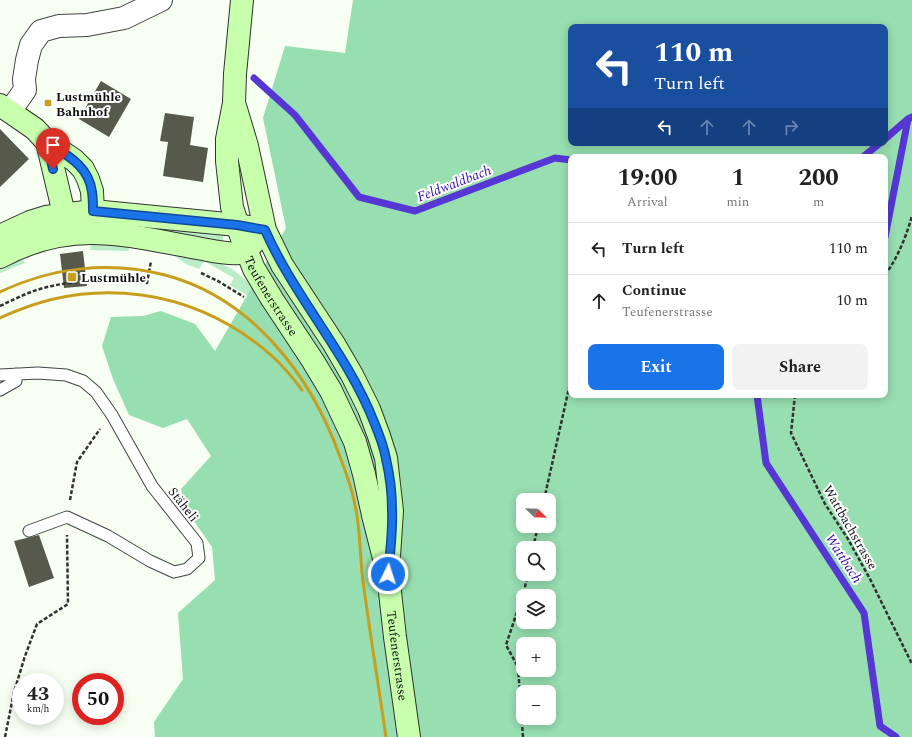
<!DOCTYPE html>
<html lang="en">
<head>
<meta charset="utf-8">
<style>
	:root { --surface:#fff; --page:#f2f2f2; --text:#222; --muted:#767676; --line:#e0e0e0; --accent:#1a73e8 }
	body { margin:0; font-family:Spectral,serif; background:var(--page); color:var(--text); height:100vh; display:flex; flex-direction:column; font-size:15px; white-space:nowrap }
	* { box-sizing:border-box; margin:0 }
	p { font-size:13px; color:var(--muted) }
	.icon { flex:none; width:22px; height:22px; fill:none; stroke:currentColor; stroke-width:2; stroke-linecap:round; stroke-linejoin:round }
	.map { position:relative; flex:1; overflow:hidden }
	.drawer { position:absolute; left:568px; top:154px; width:320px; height:244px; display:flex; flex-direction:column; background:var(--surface); border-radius:8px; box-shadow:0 2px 10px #0003 }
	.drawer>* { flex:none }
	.guide { position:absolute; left:568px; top:24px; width:320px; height:122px; border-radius:8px; box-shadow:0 2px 10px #0003; background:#1a4fa0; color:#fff; overflow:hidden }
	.needle { width:26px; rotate:113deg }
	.controls { position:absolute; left:516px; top:493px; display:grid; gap:8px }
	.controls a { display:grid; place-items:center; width:40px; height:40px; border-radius:8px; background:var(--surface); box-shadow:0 2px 10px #0003; font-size:20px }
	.speed { position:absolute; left:12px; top:673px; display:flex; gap:8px; font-size:20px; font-weight:700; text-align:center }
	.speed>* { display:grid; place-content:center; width:52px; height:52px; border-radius:50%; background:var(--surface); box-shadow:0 2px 10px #0003; line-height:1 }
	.speed small { font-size:10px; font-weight:400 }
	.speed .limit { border:6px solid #d22; background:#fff; color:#111 }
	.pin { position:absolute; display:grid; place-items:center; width:34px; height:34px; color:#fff; margin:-41px -17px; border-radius:50% 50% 50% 0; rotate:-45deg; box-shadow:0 0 4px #0007 }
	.pin .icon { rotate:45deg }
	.me { position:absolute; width:44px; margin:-22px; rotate:4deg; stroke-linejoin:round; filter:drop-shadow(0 0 3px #0008) }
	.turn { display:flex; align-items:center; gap:14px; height:84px; padding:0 20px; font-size:18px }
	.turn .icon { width:52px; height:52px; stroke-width:2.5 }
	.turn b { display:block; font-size:28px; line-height:34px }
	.lanes { display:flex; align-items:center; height:38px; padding:0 20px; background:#0003; justify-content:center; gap:20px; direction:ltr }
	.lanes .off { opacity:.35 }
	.eta { display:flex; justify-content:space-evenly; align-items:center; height:68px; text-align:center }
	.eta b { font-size:24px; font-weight:700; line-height:28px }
	.button { display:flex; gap:8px; margin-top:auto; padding:8px 20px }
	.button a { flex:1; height:46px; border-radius:8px; background:var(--accent); color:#fff; font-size:16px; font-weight:700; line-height:46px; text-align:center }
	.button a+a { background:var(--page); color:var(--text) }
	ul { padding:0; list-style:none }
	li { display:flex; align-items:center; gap:12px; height:52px; padding:0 20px; border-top:1px solid var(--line) }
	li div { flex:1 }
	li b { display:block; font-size:15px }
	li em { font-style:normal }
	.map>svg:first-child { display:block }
	.green { fill:#b9ecc7 }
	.forest { fill:#97deb0; fill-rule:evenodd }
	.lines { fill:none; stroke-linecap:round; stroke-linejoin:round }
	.stream { stroke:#5637d4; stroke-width:7 }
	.building { fill:#57594b }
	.lane-casing { stroke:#434343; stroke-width:13 }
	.street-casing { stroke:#434343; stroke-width:24 }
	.secondary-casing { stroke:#323232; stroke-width:24 }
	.path { stroke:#323232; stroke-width:2.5; stroke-dasharray:4 2; stroke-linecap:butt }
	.lane { stroke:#fff; stroke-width:11 }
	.street { stroke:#fff; stroke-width:22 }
	.secondary { stroke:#c7ffad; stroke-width:22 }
	.rail { stroke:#c89e1f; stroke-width:3 }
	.route-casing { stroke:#114b97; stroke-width:10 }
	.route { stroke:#1a73e8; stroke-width:7 }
	.poi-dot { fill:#c89e1f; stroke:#fff; stroke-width:1.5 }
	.labels { text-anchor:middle; stroke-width:4; stroke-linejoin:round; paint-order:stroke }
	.poi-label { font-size:13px; font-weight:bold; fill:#101010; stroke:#fff; text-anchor:start }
	.street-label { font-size:13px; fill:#101010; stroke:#fff }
	.water-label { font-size:14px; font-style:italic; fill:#3511a9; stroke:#fff }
</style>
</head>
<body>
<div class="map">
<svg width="912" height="737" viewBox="0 0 912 737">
	<rect width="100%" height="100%" fill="#f7fff2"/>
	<!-- green -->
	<path class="green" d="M144,223L204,231L223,235V241H210L143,231Z
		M91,243L130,245L129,250L127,251L90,250Z
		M171,253C211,260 229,259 257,292L248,296L230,285L234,278L204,261L199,269L186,264Z
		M22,257L25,263L0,273V268Z"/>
	<!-- forest -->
	<path class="forest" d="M353,0H912V737H155L154,722L183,679L178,613L215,580L212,547L185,508L181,489L211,456L187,419L163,428L129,415L113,379L102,346L111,317L143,316L161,311L195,324L215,351L286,228L263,118L285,46L345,53ZM571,27H885V143H571ZM571,157H885V395H571ZM523,500H549V526H523ZM523,548H549V574H523ZM523,596H549V622H523ZM523,644H549V670H523ZM523,692H549V718H523Z"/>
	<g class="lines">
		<!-- stream -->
		<path class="stream" d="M254,78L295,115L359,197L415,211L555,158L571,160
			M885,139L908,119
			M863,157L880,143
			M885,237L908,119L912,117
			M757,395L766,463L864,613L880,726L896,737"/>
	</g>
	<!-- building -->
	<path class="building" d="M101,81L131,99L109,137L79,119Z
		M165,113L194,117L190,145L208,148L203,182L163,176L168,142L160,141Z
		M0,129L29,159L0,187Z
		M83,251L87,286L64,288L60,254Z
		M39,535L54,578L29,587L14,541Z"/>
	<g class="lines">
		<!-- lane casing -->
		<g class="lane-casing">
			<path id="lane" d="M0,375L38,373L66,375L83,381L96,392L112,415L152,486L197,543L199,558L187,569L174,572L150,561L108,536L67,517L29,531
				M0,390L16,381V374"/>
		</g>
		<!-- street casing -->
		<g class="street-casing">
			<path id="street" d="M10,111L25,90L24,79L27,60L31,45L41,31L59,26L87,25L124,18L161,0"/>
		</g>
		<!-- secondary casing -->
		<g class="secondary-casing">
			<g id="secondary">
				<path id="s1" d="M242,0L235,74L234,103L227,139V161L232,207L242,239L254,269L272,299L313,361L331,391L355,442L364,474L373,515L388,574L395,637L409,737"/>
				<path d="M0,105L35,129L47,142L74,160L83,169L88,179L92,191L93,211"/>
				<path d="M235,106L247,146L265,230L282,265L334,344L352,375L369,409L379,436L386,458L392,511L389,556"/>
				<path d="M47,142L64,214L73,226"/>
				<path d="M0,236L30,222L46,217L93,211L237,225L250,227"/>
				<path d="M0,257C28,242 60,233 91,233C126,233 162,242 197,248C209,250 228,255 239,253C247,251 251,245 256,240"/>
			</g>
		</g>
		<!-- path -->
		<path class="path" d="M201,273L218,281L244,297
			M885,275C898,257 906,237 912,216
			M0,306C13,300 26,293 40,289C74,279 111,280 147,283L151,261
			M795,395L791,433L825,504L848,539L870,579L912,664
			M70,500L77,462L100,429
			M544,500L571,379
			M533,548L538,526
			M5,737L14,692L25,656L37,624L68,604L67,535
			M523,737L518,667L506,645L524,591L528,574"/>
		<!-- lane -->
		<use href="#lane" class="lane"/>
		<!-- street -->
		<use href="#street" class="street"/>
		<!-- secondary -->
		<use href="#secondary" class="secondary"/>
		<!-- rail -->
		<path class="rail" d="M0,292C52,267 109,261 165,275C252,298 311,375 340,457C346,472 352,489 355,505C360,527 360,551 362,573C369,628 378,682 386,737
			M0,318C92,274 195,288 272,356C283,366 293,378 302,390"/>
	</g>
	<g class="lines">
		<!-- route casing -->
		<g class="route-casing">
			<path id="route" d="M53,169L47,142C67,155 89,166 92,192C93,199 93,205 93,211L237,225L265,230C295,298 347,353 374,422C379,434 384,447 386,459C390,476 392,493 392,510C393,531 390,553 388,574"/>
		</g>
		<!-- route -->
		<use href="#route" class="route"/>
	</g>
	<!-- markers -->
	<g class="poi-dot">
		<rect x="44" y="99" width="8" height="8" rx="2"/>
		<rect x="67" y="272" width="10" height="10" rx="2"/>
	</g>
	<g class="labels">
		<!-- poi labels -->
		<g class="poi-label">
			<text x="56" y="101">Lustmühle<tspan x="56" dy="15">Bahnhof</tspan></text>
			<text x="81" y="282">Lustmühle</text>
		</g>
		<!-- street labels -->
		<g class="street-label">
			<text dy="5" stroke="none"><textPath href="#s1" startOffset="306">Teufenerstrasse</textPath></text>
			<text transform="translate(184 504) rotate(52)" y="5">Stäheli</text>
			<text transform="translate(851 527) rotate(60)" y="5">Wattbachstrasse</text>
			<text dy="5" stroke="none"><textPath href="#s1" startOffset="693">Teufenerstrasse</textPath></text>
		</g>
		<!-- water labels -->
		<g class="water-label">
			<text transform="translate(454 183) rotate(-21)" y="5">Feldwaldbach</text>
			<text transform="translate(844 558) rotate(57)" y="5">Wattbach</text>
		</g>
	</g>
</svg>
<div class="controls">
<a><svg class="needle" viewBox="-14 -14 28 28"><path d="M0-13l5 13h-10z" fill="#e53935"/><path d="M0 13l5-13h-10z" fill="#767676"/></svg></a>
<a><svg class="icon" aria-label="search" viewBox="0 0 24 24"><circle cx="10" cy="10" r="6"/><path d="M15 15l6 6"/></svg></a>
<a><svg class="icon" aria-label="layers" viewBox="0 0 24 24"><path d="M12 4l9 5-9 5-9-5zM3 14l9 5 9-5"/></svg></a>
<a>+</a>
<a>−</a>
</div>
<div class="speed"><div>43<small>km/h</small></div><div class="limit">50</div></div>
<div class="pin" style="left:53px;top:169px;background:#d93025"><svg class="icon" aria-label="arrive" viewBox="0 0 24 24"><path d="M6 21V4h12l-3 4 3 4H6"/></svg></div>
<svg class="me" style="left:388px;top:574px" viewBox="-20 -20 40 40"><circle r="17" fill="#1a73e8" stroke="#fff" stroke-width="3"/><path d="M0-11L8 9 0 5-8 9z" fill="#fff"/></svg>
<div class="guide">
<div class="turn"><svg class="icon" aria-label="left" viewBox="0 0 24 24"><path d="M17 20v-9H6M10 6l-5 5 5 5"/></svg><div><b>110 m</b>Turn left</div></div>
<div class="lanes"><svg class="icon" aria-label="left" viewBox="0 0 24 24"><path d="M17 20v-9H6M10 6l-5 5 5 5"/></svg><svg class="icon off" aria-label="ahead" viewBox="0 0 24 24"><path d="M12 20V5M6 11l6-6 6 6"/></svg><svg class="icon off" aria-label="ahead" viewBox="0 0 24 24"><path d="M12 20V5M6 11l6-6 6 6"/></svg><svg class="icon off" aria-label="right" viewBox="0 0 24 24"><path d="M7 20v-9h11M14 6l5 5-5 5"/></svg></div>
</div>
<section class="drawer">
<div class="eta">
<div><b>19:00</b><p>Arrival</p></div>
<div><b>1</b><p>min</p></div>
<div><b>200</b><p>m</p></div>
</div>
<ul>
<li><svg class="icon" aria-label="left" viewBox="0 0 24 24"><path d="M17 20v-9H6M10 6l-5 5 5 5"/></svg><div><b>Turn left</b></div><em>110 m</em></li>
<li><svg class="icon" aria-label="ahead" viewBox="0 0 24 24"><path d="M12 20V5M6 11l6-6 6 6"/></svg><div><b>Continue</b><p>Teufenerstrasse</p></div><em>10 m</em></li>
</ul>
<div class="button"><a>Exit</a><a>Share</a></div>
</section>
</div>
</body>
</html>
